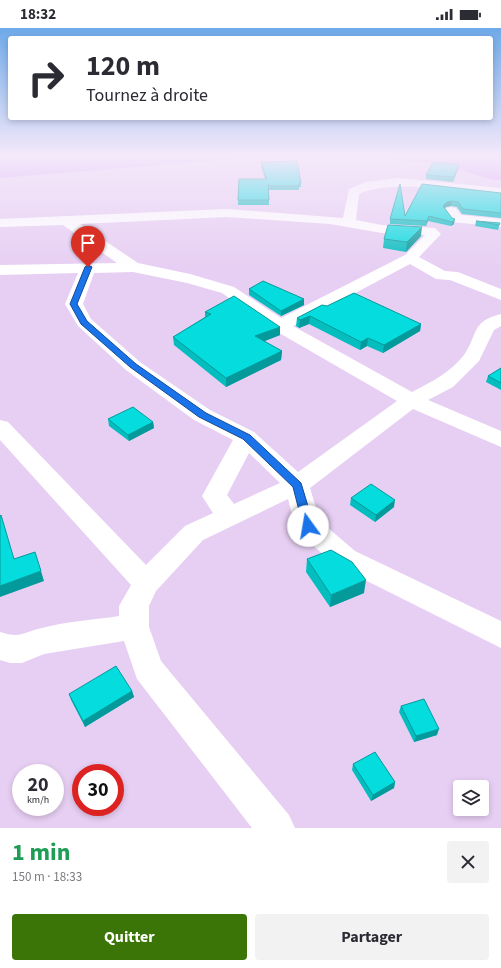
<!DOCTYPE html>
<html lang="fr">
<head>
<meta charset="utf-8">
<style>
	:root { --surface:#fff; --page:#f2f2f3; --text:#2b2b33; --muted:#7c7c81; --accent:#3c7507 }
	body { margin:0; font-family:"Source Sans 3",sans-serif; background:var(--page); color:var(--text); height:100vh; display:flex; flex-direction:column; font-size:15px; white-space:nowrap }
	* { box-sizing:border-box; margin:0 }
	p { font-size:13px; color:var(--muted) }
	.icon { flex:none; width:22px; height:22px; fill:none; stroke:currentColor; stroke-width:2; stroke-linecap:round; stroke-linejoin:round }
	.map { position:relative; height:800px; overflow:hidden }
	.panel { display:flex; flex-direction:column; background:var(--surface); flex:1 }
	.panel>* { flex:none }
	.top-card { position:absolute; left:8px; top:8px; width:485px; height:84px; border-radius:4px; box-shadow:0 2px 6px #0003; background:#fff; color:var(--text); overflow:hidden }
	.tools { position:absolute; left:453px; top:752px; display:grid; gap:8px }
	.tools a { display:grid; place-items:center; width:36px; height:36px; border-radius:4px; background:var(--surface); box-shadow:0 2px 6px #0003; font-size:20px }
	.speed { position:absolute; left:12px; top:736px; display:flex; gap:8px; font-size:20px; font-weight:700; text-align:center }
	.speed>* { display:grid; place-content:center; width:52px; height:52px; border-radius:50%; background:var(--surface); box-shadow:0 2px 6px #0003; line-height:1 }
	.speed small { font-size:10px; font-weight:400 }
	.speed .limit { border:6px solid #d22; background:#fff; color:#111 }
	.pin { position:absolute; display:grid; place-items:center; width:34px; height:34px; color:#fff; margin:-41px -17px; border-radius:50% 50% 50% 0; rotate:-45deg; box-shadow:0 0 4px #0007 }
	.pin .icon { rotate:45deg }
	.me { position:absolute; width:44px; margin:-22px; rotate:347deg; stroke-linejoin:round; filter:drop-shadow(0 0 3px #0008) }
	.turn { display:flex; align-items:center; gap:14px; height:84px; padding:0 12px; font-size:18px }
	.turn .icon { width:52px; height:52px; stroke-width:2.5 }
	.turn b { display:block; font-size:28px; line-height:34px }
	.round { display:grid; place-items:center; flex:none; width:42px; height:42px; border-radius:4px; background:var(--page) }
	.headline { display:flex; align-items:center; justify-content:space-between; height:68px; padding:0 12px }
	h1 { font-size:24px; font-weight:700; line-height:30px; color:#1e9e55 }
	.primary-button { display:flex; gap:8px; margin-top:auto; padding:8px 12px }
	.primary-button a { flex:1; height:46px; border-radius:4px; background:var(--accent); color:#fff; font-size:16px; font-weight:700; line-height:46px; text-align:center }
	.primary-button a+a { background:var(--page); color:var(--text) }
	.status { display:flex; justify-content:space-between; align-items:center; height:28px; padding:0 20px; background:var(--surface); direction:ltr }
	.status svg { height:11px; fill:currentColor }
	.map>svg:first-child { display:block }
	.green { fill:#daa0f4 }
	.lines { fill:none; stroke-linecap:round; stroke-linejoin:round }
	.street { fill:#fff; fill-rule:evenodd }
	.wall { fill:#04bdbe }
	.shaded-wall { fill:#049a9b }
	.building { fill:#05dcdd; stroke:#049a9b }
	.route { fill:#1a73e8; stroke:#114b97 }
</style>
</head>
<body>
<div class="status"><b>18:32</b><svg viewBox="0 0 49 12"><path d="M0 12V9h3v3zM5 12V6h3v6zM10 12V3h3v9zM15 12V0h3v12zM26 1h20v11H26zM47 4h2v5h-2z"/></svg></div>
<div class="map">
<svg width="501" height="800" viewBox="0 0 501 800">
	<rect width="100%" height="100%" fill="#e7cff3"/>
	<!-- green -->
	<path class="green" d="M0,128H270L0,150Z
		M328,128H501V152H493L440,136L365,129Z"/>
	<g class="lines">
		<!-- street -->
		<path class="street" d="M399,150L501,160V168C463,164 393,150 359,166L356,192L382,197L435,200L441,206L419,229L445,243L458,244L501,261V272L450,252L436,251L410,236L293,298L412,364C431,354 450,345 464,327C478,307 471,293 501,286V298L494,302L479,333L453,359L428,372L501,403V419L413,381L310,460L320,493L355,523L501,593V620L335,537L299,505L295,498L288,471L203,512L156,563L149,578V599L161,633L289,787L295,800H252L137,651L124,613L44,626L22,635H10L0,632V604C21,611 23,604 42,600C67,593 94,592 119,588V578L131,557L0,412V392L8,394L146,537L185,498L213,485L202,468L233,412L194,392L126,342L78,298L65,276L78,245L0,247V237L117,235L63,197L0,199V191L227,181L343,190L349,161L366,154ZM227,189L330,196L382,205L425,207L405,227L281,290L234,259L190,246L138,235L80,196ZM133,244L187,255L222,265L274,302L397,373L298,444L254,404L210,382L140,334L91,291L83,276L94,245ZM249,425L280,455L234,476L227,467Z
			M451,179L456,180L461,187L501,191V199L452,194L444,183L446,180Z"/>
	</g>
	<!-- wall -->
	<path class="wall" d="M261,134L301,155V159H299V162H269V161V177H238L239,151H265L261,139Z
		M458,141L453,154L426,151V147Z
		M422,156L501,165V190L462,186L457,179L451,178L446,179L445,180L454,196L451,198L428,193L426,198L390,196V191L405,188Z
		M476,193L500,195L498,202L475,198Z
		M421,208L406,224L383,220L384,211Z
		M249,261L304,277L281,288L249,267Z
		M327,278L421,296L420,303L383,325L367,318L360,322L309,296L299,300L296,298L297,290Z
		M205,284L280,307L264,313L282,323L281,332L226,359L174,317L173,309L205,289Z
		M501,340V362L486,354L488,348Z
		M108,391L153,394L154,400L129,413L109,398Z
		M351,470L394,479L375,494L350,477Z
		M307,531L364,565L330,579L306,544Z
		M132,663L134,669L85,699L71,672L69,666Z
		M401,678L437,707L414,714L399,684Z
		M353,736L395,754L394,760L371,773L352,742Z"/>
	<!-- shaded-wall -->
	<path class="shaded-wall" d="M459,136L458,141L453,154L454,149Z
		M452,173L451,178L446,179L442,183L443,178L447,174Z
		M429,188L428,193L426,198L427,193Z
		M455,191L454,196L451,198L452,194Z
		M422,199L421,208L406,224L407,214Z
		M304,271V277L281,288V283Z
		M310,288L309,296L299,300L300,292Z
		M421,296L420,303L383,325L384,317Z
		M280,299V307L255,317V308Z
		M368,310L367,318L360,322L361,314Z
		M282,323L281,332L226,359V350Z
		M153,394L154,400L129,413L128,407Z
		M395,472L394,479L375,494L376,487Z
		M41,543L44,553L0,569V558Z
		M366,552L364,565L330,579L331,567Z
		M132,663L134,669L85,699L83,693Z
		M439,701L437,707L414,714L416,708Z
		M395,754L394,760L371,773L373,767Z"/>
	<!-- building -->
	<path class="building" d="M297,133L301,155H299V158H269L268,156L269,172H238L239,151H267L261,134Z
		M433,134L459,136L454,149L426,147Z
		M400,156L405,188L422,156L501,165V185L463,181L458,174L452,173L447,174L443,178L452,190L455,191L452,194L429,188L427,193L390,191Z
		M476,193L500,195L499,197Z
		M388,197L422,199L407,214L384,211Z
		M263,253L304,271L281,283L249,261Z
		M354,265L421,296L384,317L368,310L361,314L310,288L300,292L297,290L322,277L327,278Z
		M234,268L280,299L255,308L282,323L226,350L173,309L211,286L205,284Z
		M501,340V355L488,348Z
		M133,379L153,394L128,407L108,391Z
		M371,456L395,472L376,487L351,470Z
		M1,487L14,531L35,524L41,543L0,558V488Z
		M331,522L352,534L366,552L331,567L307,531Z
		M116,638L132,663L83,693L69,666Z
		M424,671L439,701L416,708L401,678Z
		M375,724L395,754L373,767L353,736Z"/>
	<!-- sky -->
	<linearGradient id="sky" x2="0" y2="1"><stop stop-color="#6ea9e9"/><stop offset="0.53" stop-color="#f4e9fa"/><stop offset="1" stop-color="#f4e9fa" stop-opacity="0"/></linearGradient>
	<rect width="501" height="240" fill="url(#sky)"/>
	<!-- route -->
	<path class="route" d="M88,237L92,239L77,276L87,293L136,336L206,385L250,407L301,455L314,498L312,501L308,502L303,498L293,459L243,411L199,389L130,339L81,296L70,276L85,239Z"/>
</svg>
<div class="tools">
<a><svg class="icon" aria-label="layers" viewBox="0 0 24 24"><path d="M12 4l9 5-9 5-9-5zM3 14l9 5 9-5"/></svg></a>
</div>
<div class="speed"><div>20<small>km/h</small></div><div class="limit">30</div></div>
<div class="pin" style="left:88px;top:239px;background:#d93025"><svg class="icon" aria-label="arrive" viewBox="0 0 24 24"><path d="M6 21V4h12l-3 4 3 4H6"/></svg></div>
<svg class="me" style="left:308px;top:498px" viewBox="-20 -20 40 40"><circle r="19" fill="#fff"/><path d="M0-13L10 11 0 6-10 11z" fill="#1a73e8"/></svg>
<div class="top-card">
<div class="turn"><svg class="icon" aria-label="right" viewBox="0 0 24 24"><path d="M7 20v-9h11M14 6l5 5-5 5"/></svg><div><b>120 m</b>Tournez à droite</div></div>
</div>
</div>
<section class="panel">
<div class="headline"><div><h1>1 min</h1><p>150 m · 18:33</p></div><a class="round"><svg class="icon" aria-label="close" viewBox="0 0 24 24"><path d="M6 6l12 12M18 6L6 18"/></svg></a></div>
<div class="primary-button"><a>Quitter</a><a>Partager</a></div>
</section>
</body>
</html>
